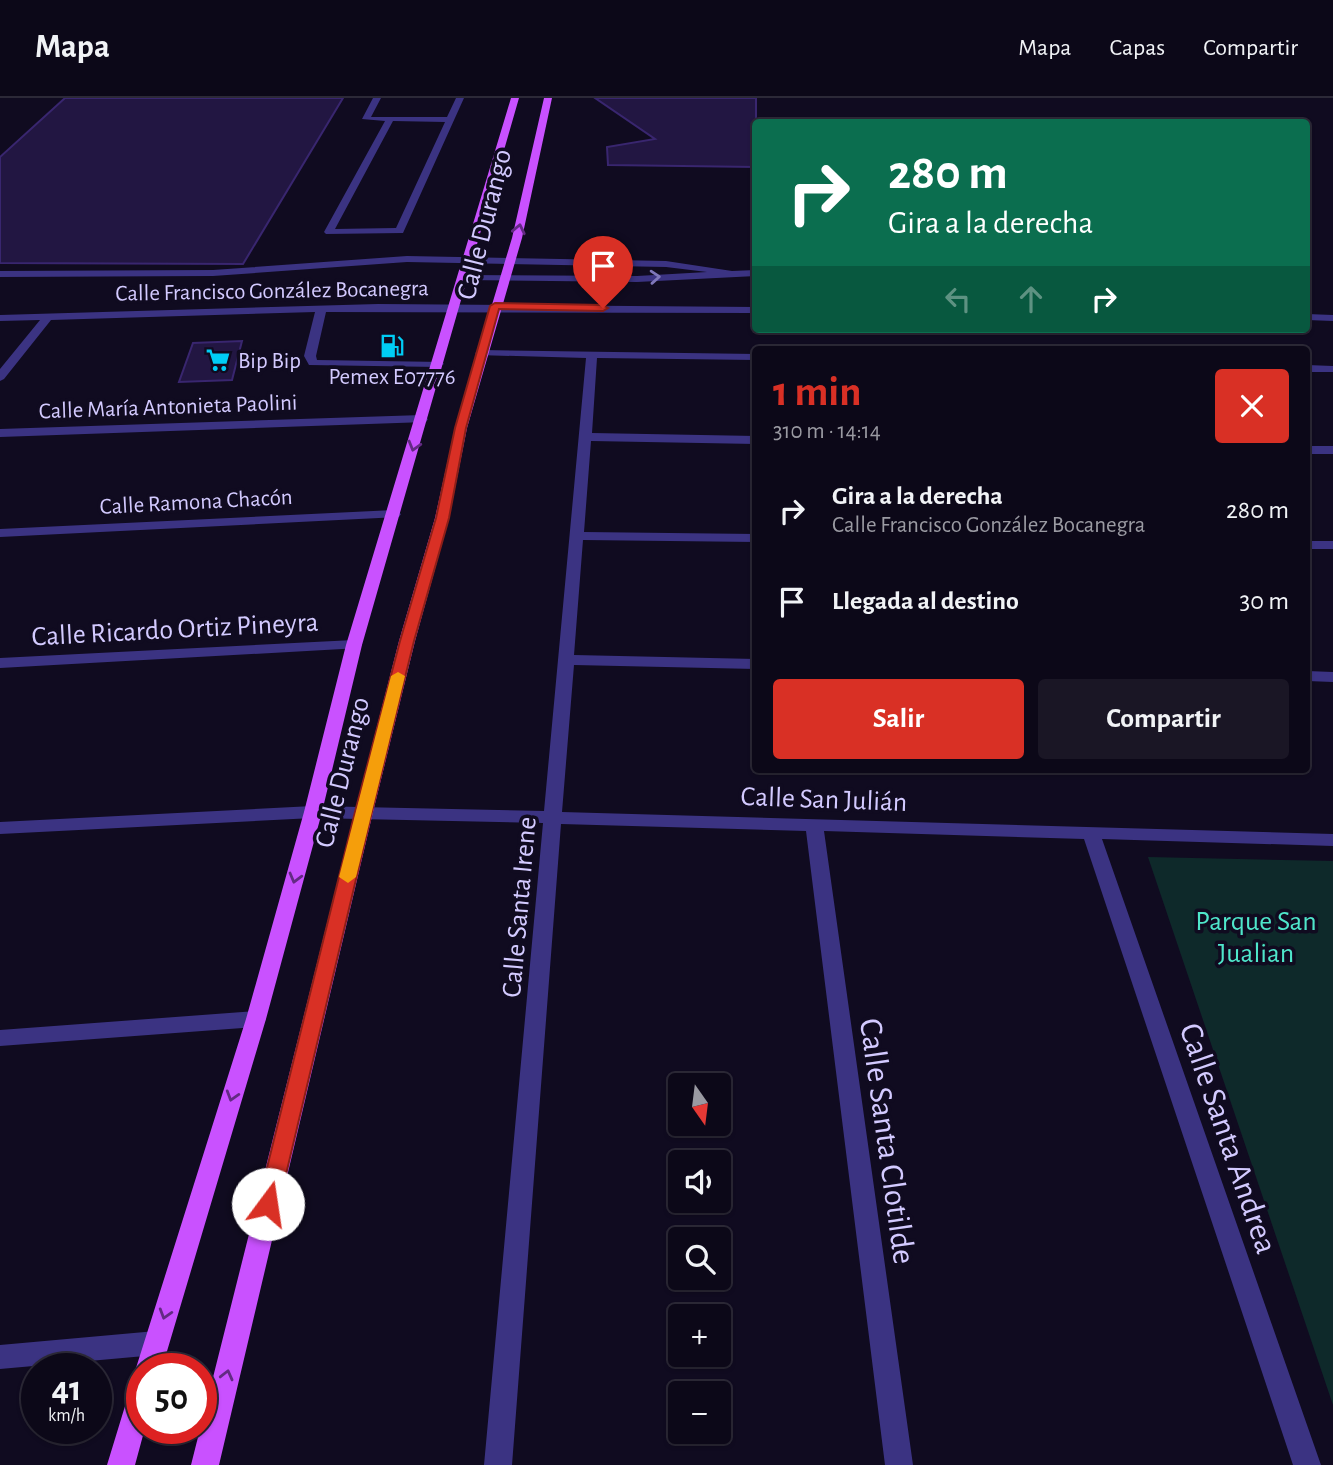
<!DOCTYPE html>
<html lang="es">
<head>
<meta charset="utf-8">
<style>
	:root { --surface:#0c0818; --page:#1a1625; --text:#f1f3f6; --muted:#9a9aa2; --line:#2c2937; --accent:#d93025 }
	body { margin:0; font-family:"Alegreya Sans",sans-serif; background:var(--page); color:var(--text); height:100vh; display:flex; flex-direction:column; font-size:26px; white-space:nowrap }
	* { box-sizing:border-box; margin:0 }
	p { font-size:23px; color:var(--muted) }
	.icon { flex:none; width:38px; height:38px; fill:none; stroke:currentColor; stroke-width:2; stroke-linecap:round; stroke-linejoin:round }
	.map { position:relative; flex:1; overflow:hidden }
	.details { position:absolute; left:752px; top:248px; width:558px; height:427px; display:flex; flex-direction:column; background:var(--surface); border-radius:7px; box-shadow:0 2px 5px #0004,0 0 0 2px var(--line) }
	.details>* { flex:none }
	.hud { position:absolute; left:752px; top:21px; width:558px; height:214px; border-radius:7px; box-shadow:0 2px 5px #0004,0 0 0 2px var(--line); background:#0b6e4f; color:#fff; overflow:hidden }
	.needle { width:46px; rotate:166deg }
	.controls { position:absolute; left:668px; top:975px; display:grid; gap:14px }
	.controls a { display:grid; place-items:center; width:63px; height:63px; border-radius:7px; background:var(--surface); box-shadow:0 2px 5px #0004,0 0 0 2px var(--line); font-size:35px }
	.speed { position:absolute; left:21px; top:1255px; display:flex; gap:14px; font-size:35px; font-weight:700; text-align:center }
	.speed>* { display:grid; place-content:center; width:91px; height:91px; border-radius:50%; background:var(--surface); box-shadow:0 2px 5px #0004,0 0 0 2px var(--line); line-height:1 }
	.speed small { font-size:18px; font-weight:400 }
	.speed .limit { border:10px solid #d22; background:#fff; color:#111 }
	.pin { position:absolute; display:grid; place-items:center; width:60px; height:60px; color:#fff; margin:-72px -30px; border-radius:50% 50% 50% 0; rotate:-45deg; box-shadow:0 0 7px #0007 }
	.pin .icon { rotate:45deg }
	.me { position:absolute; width:77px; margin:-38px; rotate:14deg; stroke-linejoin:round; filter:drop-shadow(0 0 5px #0008) }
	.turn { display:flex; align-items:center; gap:24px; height:147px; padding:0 21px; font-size:32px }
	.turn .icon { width:91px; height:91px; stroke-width:2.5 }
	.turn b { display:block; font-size:49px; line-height:60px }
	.lanes { display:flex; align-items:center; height:66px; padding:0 21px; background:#0003; justify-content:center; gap:35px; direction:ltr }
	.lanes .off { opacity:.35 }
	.round { display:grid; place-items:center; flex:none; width:74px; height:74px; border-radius:7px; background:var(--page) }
	.overview { display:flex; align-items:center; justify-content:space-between; height:119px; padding:0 21px }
	h1 { font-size:42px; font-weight:700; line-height:52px; color:var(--accent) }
	.action { display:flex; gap:14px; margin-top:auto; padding:14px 21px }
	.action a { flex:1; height:80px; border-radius:7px; background:var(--accent); color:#fff; font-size:28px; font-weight:700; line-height:80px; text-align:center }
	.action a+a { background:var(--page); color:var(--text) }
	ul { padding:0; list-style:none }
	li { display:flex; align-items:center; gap:21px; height:91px; padding:0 21px }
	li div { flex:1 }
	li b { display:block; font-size:26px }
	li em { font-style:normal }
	header { display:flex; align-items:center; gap:42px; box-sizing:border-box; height:98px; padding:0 35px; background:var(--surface); border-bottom:2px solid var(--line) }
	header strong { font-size:33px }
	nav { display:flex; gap:38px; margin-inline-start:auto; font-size:24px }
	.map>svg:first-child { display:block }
	.green { fill:#0e292a }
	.building { fill:#221642; stroke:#39266f; stroke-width:2 }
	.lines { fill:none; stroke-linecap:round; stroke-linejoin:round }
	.minor { fill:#3b3382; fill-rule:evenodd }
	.major { fill:#c951ff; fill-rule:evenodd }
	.oneway { stroke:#632a84 }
	.oneway2 { stroke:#7f77ba }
	.route { fill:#d93025; stroke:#8d1f18; stroke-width:2 }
	.slow { fill:#f59e0b }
	.labels { text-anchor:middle; stroke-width:7; stroke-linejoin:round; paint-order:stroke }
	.far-street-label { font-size:23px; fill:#d3caff; stroke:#100b20 }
	.far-poi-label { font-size:23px; fill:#d3caff; stroke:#100b20; text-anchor:start }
	.street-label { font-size:28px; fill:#d3caff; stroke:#100b20 }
	.park-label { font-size:28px; fill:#4fe6ca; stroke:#100b20 }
	.near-street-label { font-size:33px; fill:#d3caff; stroke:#100b20 }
</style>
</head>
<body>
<header>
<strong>Mapa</strong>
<nav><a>Mapa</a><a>Capas</a><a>Compartir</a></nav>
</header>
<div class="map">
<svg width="1333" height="1367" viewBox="0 0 1333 1367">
	<rect width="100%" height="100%" fill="#100b20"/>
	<!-- green -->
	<path class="green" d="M1148,759L1333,763V1307Z"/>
	<!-- building -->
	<path class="building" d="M65,0H343L243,166L0,165V59Z
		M595,0H756V69L608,67L607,49L655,41Z
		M242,243L232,282L179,284L193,245Z"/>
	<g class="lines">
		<!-- minor -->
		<path class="minor" d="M373,0H381L371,19H447L456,0H464L403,135L326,136L324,134L385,23L362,21ZM393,23L445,24L396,130L335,131Z
			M407,158L666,163L732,173L756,172V178L637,184L464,182L460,181V177L637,178L707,174L666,169L407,164L213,178L0,179V173L213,172Z
			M378,206L756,209V215L326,214L316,258L317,262L442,264L444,266L438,269L309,267L304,258L315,214L51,222L4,281L0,283V271L40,222L0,223V217Z
			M1307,216L1333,217V223L1307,222Z
			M481,252L756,256V262L597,260L592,335L756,338V346L591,343L584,434L756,436V444L583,442L574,557L756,561V571L574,567L562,714L1333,736V748L1102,741L1321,1367H1293L1084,741L824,733L913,1367H885L806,733L561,726L512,1367H484L543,725L313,720L0,736V724L313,708L544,713L586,260L477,257L475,255Z
			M1307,267L1333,268V274H1307Z
			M422,317L428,321L426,324L0,339V331Z
			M1307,348H1333V356H1307Z
			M394,412L401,416L399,419L0,439V431Z
			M1307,443H1333V451H1307Z
			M354,542L360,544L362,547L360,550L0,570V560Z
			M1307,573L1333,574V584L1307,583Z
			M256,913L263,915L266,921L263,927L256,929L0,948V932Z
			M156,1233L165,1237L169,1245L165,1253L156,1257L0,1271V1247Z"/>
		<!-- major -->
		<path class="major" d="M511,0H519L362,547L322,714L266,921L162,1270H142V1279L136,1270L246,921L304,714L346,547Z
			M544,0H552L522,140L467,330L449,420L415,543L373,714L219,1367H191L355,714L399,543L435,420L455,330L512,140Z
			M142,1283V1330H145L135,1367H107L129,1295L133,1286Z"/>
	</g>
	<!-- one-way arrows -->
	<defs><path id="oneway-chevron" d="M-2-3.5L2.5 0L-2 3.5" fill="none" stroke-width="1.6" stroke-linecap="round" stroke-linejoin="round" transform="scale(1.75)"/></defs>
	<g class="oneway">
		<use href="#oneway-chevron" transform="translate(519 131) rotate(-78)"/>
		<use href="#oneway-chevron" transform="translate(414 348) rotate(106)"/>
		<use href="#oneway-chevron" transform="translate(295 780) rotate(105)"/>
		<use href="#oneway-chevron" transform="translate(232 998) rotate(107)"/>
		<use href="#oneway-chevron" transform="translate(165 1216) rotate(107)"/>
		<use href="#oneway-chevron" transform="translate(227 1277) rotate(-76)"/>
	</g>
	<use class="oneway2" href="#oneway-chevron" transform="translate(655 179) rotate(-4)"/>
	<!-- route -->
	<path class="route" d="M495,205L603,207L608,210L603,213L499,211L466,330L449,420L414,543L372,714L279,1106L276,1112L268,1115L261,1112L258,1106L355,714L400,543L436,420L455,330L490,208Z"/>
	<!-- slow -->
	<path class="slow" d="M398,574L405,578L356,779L348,785L339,779L391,578Z"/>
	<!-- icons -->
	<defs>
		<g id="fuel-bare" transform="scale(1.89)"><path d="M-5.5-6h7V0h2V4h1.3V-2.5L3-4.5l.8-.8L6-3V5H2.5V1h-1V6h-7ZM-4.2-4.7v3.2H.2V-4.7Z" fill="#00cdf5" stroke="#100b20" stroke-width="2.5" paint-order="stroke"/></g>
		<g id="supermarket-bare" transform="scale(1.89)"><path d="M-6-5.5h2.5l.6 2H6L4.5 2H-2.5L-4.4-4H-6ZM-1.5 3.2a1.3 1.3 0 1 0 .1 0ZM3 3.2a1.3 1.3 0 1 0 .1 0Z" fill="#00cdf5" stroke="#100b20" stroke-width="2.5" paint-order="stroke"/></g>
	</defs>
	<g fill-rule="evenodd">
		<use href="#fuel-bare" x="392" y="248"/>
		<use href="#supermarket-bare" x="218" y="262"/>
	</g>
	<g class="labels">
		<!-- far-street labels -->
		<g class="far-street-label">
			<text transform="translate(272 192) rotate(-1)" y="8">Calle Francisco González Bocanegra</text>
			<text transform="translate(168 308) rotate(-2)" y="8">Calle María Antonieta Paolini</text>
			<text transform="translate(196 403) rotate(-3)" y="8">Calle Ramona Chacón</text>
		</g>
		<!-- far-poi labels -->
		<g class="far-poi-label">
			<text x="238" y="270">Bip Bip</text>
			<text x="392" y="286" text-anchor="middle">Pemex E07776</text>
		</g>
		<!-- street labels -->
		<g class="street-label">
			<text transform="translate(483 126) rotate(-76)" y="10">Calle Durango</text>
			<text transform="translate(175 530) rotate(-3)" y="10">Calle Ricardo Ortiz Pineyra</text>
			<text transform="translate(341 674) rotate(-76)" y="10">Calle Durango</text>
			<text transform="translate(824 700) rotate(2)" y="10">Calle San Julián</text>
			<text transform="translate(518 809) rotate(-85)" y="10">Calle Santa Irene</text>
		</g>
		<!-- park labels -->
		<g class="park-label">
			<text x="1256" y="832">Parque San<tspan x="1256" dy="32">Jualian</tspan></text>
		</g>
		<!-- near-street labels -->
		<g class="near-street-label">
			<text transform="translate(1230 1040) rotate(71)" y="12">Calle Santa Andrea</text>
			<text transform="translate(889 1043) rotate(82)" y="12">Calle Santa Clotilde</text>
		</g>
	</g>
</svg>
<div class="controls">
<a><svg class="needle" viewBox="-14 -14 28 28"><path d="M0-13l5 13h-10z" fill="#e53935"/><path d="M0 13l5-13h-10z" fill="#9a9aa2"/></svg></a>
<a><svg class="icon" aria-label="sound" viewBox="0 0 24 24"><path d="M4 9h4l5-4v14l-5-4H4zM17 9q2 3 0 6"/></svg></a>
<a><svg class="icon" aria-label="search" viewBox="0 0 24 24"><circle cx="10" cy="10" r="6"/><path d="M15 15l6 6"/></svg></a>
<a>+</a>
<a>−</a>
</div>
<div class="speed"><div>41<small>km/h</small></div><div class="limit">50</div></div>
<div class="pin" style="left:603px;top:210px;background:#d93025"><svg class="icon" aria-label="arrive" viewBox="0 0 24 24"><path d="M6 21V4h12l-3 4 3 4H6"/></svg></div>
<svg class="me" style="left:268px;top:1106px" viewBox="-20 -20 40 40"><circle r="19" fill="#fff"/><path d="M0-13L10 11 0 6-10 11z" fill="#d93025"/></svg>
<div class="hud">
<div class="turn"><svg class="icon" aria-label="right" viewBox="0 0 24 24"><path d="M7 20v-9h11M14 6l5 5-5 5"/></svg><div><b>280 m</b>Gira a la derecha</div></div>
<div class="lanes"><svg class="icon off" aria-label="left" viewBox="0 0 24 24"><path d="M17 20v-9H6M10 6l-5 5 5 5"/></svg><svg class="icon off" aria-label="ahead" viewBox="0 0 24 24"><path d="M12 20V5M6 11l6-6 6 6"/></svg><svg class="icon" aria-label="right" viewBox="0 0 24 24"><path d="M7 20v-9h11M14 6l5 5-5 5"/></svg></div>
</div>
<section class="details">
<div class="overview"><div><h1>1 min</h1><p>310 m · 14:14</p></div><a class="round" style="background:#d93025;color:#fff"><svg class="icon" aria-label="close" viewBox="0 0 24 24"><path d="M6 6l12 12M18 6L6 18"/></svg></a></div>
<ul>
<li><svg class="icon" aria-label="right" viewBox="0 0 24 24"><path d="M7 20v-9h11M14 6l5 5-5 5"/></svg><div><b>Gira a la derecha</b><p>Calle Francisco González Bocanegra</p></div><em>280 m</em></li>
<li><svg class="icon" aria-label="arrive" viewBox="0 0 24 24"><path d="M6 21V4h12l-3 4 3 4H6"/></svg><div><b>Llegada al destino</b></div><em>30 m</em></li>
</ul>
<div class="action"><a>Salir</a><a>Compartir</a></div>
</section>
</div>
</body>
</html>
